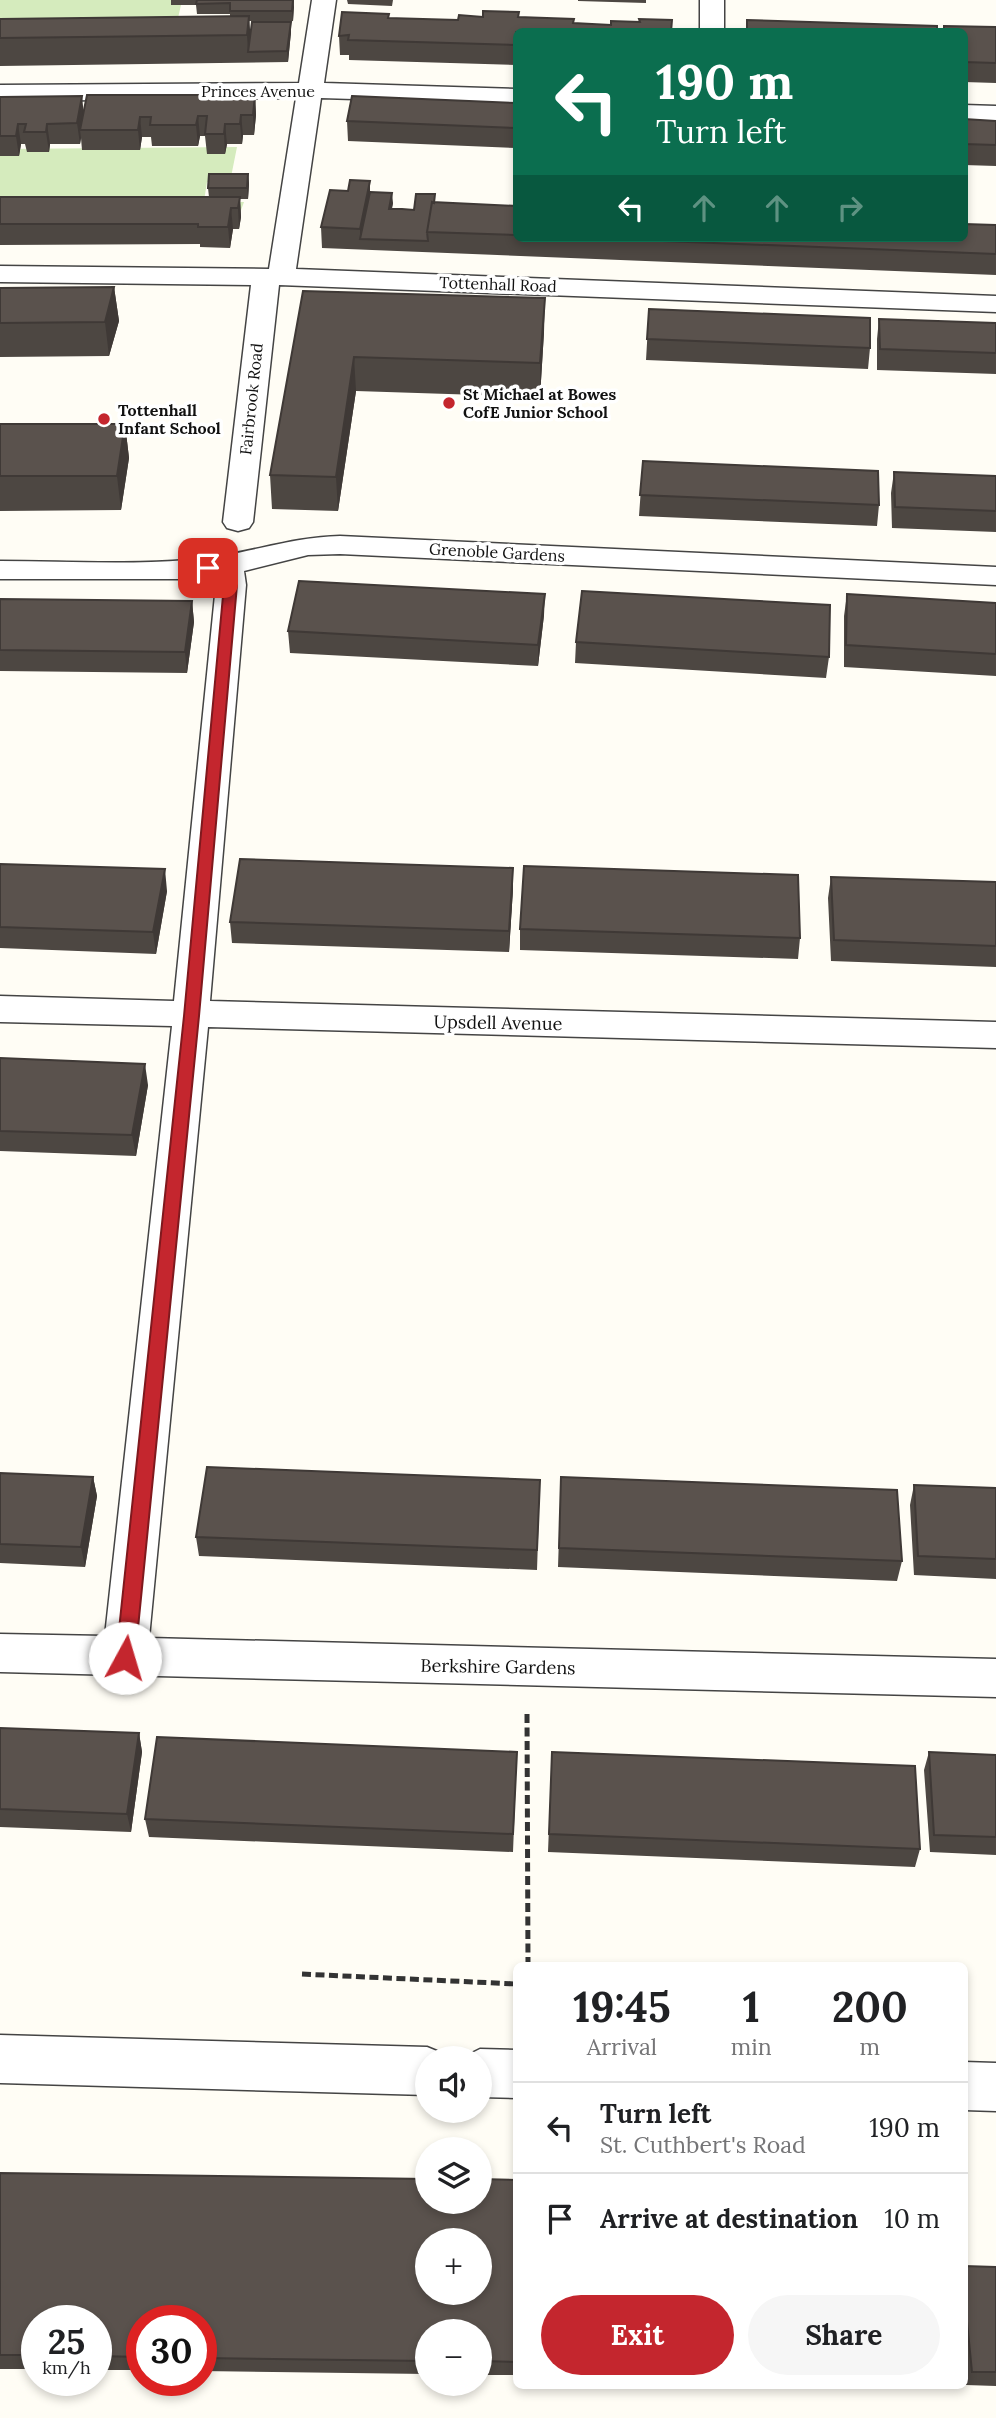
<!DOCTYPE html>
<html lang="en">
<head>
<meta charset="utf-8">
<style>
	:root { --surface:#fff; --page:#f6f6f6; --text:#202124; --muted:#757577; --line:#e0e0e0; --accent:#c4262e }
	body { margin:0; font-family:Lora,serif; background:var(--page); color:var(--text); height:100vh; display:flex; flex-direction:column; font-size:26px; white-space:nowrap }
	* { box-sizing:border-box; margin:0 }
	p { font-size:23px; color:var(--muted) }
	.icon { flex:none; width:38px; height:38px; fill:none; stroke:currentColor; stroke-width:2; stroke-linecap:round; stroke-linejoin:round }
	.map { position:relative; flex:1; overflow:hidden }
	.side { position:absolute; left:513px; top:1962px; width:455px; height:427px; display:flex; flex-direction:column; background:var(--surface); border-radius:10px; box-shadow:0 4px 10px #0003 }
	.side>* { flex:none }
	.guide { position:absolute; left:513px; top:28px; width:455px; height:214px; border-radius:10px; box-shadow:0 4px 10px #0003; background:#0b6e4f; color:#fff; overflow:hidden }
	.fabs { position:absolute; left:415px; top:2046px; display:grid; gap:14px }
	.fabs a { display:grid; place-items:center; width:77px; height:77px; border-radius:50%; background:var(--surface); box-shadow:0 4px 10px #0003; font-size:35px }
	.speed { position:absolute; left:21px; top:2305px; display:flex; gap:14px; font-size:35px; font-weight:700; text-align:center }
	.speed>* { display:grid; place-content:center; width:91px; height:91px; border-radius:50%; background:var(--surface); box-shadow:0 4px 10px #0003; line-height:1 }
	.speed small { font-size:18px; font-weight:400 }
	.speed .limit { border:10px solid #d22; background:#fff; color:#111 }
	.pin { position:absolute; display:grid; place-items:center; width:60px; height:60px; color:#fff; margin:-30px; border-radius:14px; box-shadow:0 4px 10px #0006 }
	.me { position:absolute; width:77px; margin:-38px; rotate:6deg; stroke-linejoin:round; filter:drop-shadow(0 0 5px #0008) }
	.turn { display:flex; align-items:center; gap:24px; height:147px; padding:0 28px; font-size:32px }
	.turn .icon { width:91px; height:91px; stroke-width:2.5 }
	.turn b { display:block; font-size:49px; line-height:60px }
	.lanes { display:flex; align-items:center; height:66px; padding:0 28px; background:#0003; justify-content:center; gap:35px; direction:ltr }
	.lanes .off { opacity:.35 }
	.eta { display:flex; justify-content:space-evenly; align-items:center; height:119px; text-align:center }
	.eta b { font-size:42px; font-weight:800; line-height:49px }
	.action { display:flex; gap:14px; margin-top:auto; padding:14px 28px }
	.action a { flex:1; height:80px; border-radius:42px; background:var(--accent); color:#fff; font-size:28px; font-weight:800; line-height:80px; text-align:center }
	.action a+a { background:var(--page); color:var(--text) }
	ul { padding:0; list-style:none }
	li { display:flex; align-items:center; gap:21px; height:91px; padding:0 28px; border-top:2px solid var(--line) }
	li div { flex:1 }
	li b { display:block; font-size:26px }
	li em { font-style:normal }
	.map>svg:first-child { display:block }
	.green { fill:#d5ebbd }
	.lines { fill:none; stroke-linecap:round; stroke-linejoin:round }
	.minor-casing { stroke:#444; stroke-width:3 }
	.path { stroke:#333; stroke-width:5; stroke-dasharray:9 4.5; stroke-linecap:butt }
	.minor { fill:#fff; fill-rule:evenodd }
	.wall { fill:#4d4742 }
	.shaded-wall { fill:#3f3936 }
	.building { fill:#5a524d; stroke:#3f3936; stroke-width:2; fill-rule:evenodd }
	.route { fill:#c4262e; stroke:#7f191e; stroke-width:2 }
	.poi-dot { fill:#c4262e; stroke:#fff; stroke-width:2.5 }
	.labels { text-anchor:middle; stroke-width:7; stroke-linejoin:round; paint-order:stroke }
	.far-street-label { font-size:16px; fill:#111; stroke:#fff }
	.far-poi-label { font-size:16px; font-weight:bold; fill:#111; stroke:#fff; text-anchor:start }
	.street-label { font-size:18px; fill:#111; stroke:#fff }
</style>
</head>
<body>
<div class="map">
<svg width="996" height="2418" viewBox="0 0 996 2418">
	<rect width="100%" height="100%" fill="#fffdf5"/>
	<!-- green -->
	<path class="green" d="M0,0H172V5H181L175,31L0,34Z
		M237,147L230,182H207L204,201L244,202L240,213L0,211V149Z"/>
	<g class="lines">
		<!-- minor casing -->
		<g class="minor-casing">
			<path id="minor" d="M312,0H336L324,83L516,89V104L321,98L296,269L996,296V312L279,285L253,522L249,528L238,531L227,528L223,522L251,285L0,282V266L269,269L296,98L0,101V85L299,83Z
				M700,0H724V32H700Z
				M964,105L996,106V122L964,121Z
				M340,536L996,567V585L340,554L308,555L244,571L246,585L210,1001L996,1022V1048L208,1027L149,1638L996,1659V1697L0,1672V1634L105,1636L172,1026L0,1022V996L174,1001L216,585L214,576L186,579H0V561C62,561 126,565 187,560C239,557 288,537 340,536Z
				M0,2035L427,2047L444,2054L446,2058H427V2095L0,2083Z
				M480,2049L516,2050V2098L480,2097V2058H462Z
				M964,2062L996,2063V2111L964,2110Z"/>
		</g>
		<!-- path -->
		<path class="path" d="M527,1714L528,1965
			M302,1974L516,1984"/>
		<!-- minor -->
		<use href="#minor" class="minor"/>
	</g>
	<!-- wall -->
	<path class="wall" d="M171,0H294L293,21H249L250,35L291,32L288,62L0,66V19L230,16V14H197L196,5H171Z
		M347,0H393L392,6L348,4Z
		M578,0H646V3L578,1Z
		M483,11L519,12V17L574,19V23L611,25V21L639,22V19L672,20L671,32H516V65L349,60V55H340L339,36L342,12L389,14V18L458,20L459,15L483,17Z
		M944,26L996,27V83L964,82V32H943Z
		M255,95L256,115L254,135H243L242,144H227L225,154H207L205,136H200L198,146H152L151,137H142L140,150H82L81,138L80,144H50L49,152H27L25,144H21L19,156H0V97L84,111Z
		M516,103V148L348,141L347,121Z
		M964,119L996,121V166L964,165Z
		M248,174L249,184L248,199H240L241,217L239,229H233L230,248L200,247V244L0,245V197H209L208,188Z
		M348,191L370,192L393,203L392,209L414,210L435,194V203L516,206V238H964L996,225V275L322,248L321,227Z
		M114,287L119,321L109,356L0,357V288Z
		M303,291L544,332L540,397L356,391L338,511L272,509L270,475Z
		M649,309L870,348L868,369L646,360Z
		M879,319L996,323V374L877,370V339Z
		M0,424H125L129,458L121,510L0,511Z
		M643,461L879,505L877,526L639,516Z
		M894,472L996,476V532L892,528L891,493Z
		M847,594L996,603V676L844,667V616Z
		M0,599L192,601L194,622L187,673L0,671Z
		M544,615L538,666L290,653L288,631Z
		M576,642L829,657L826,678L575,663Z
		M0,864L167,891L156,954L0,948Z
		M831,877L996,882V967L831,961L828,898Z
		M513,889L509,952L232,943L230,922Z
		M520,929L800,938L798,959L520,950Z
		M0,1058L148,1085L136,1156L0,1151Z
		M0,1473L93,1477L97,1496L85,1567L0,1563Z
		M561,1477L902,1561L897,1581L558,1567Z
		M540,1480L537,1570L199,1556L196,1537Z
		M914,1485L996,1488V1579L914,1575L910,1505Z
		M0,1728L139,1733L142,1752L131,1832L0,1827Z
		M517,1752L513,1852L149,1837L145,1819Z
		M552,1752L920,1849L915,1867L548,1852Z
		M929,1752L996,1755V1855L930,1852L924,1770Z
		M0,2173L516,2180V2375H480V2331H427V2374L201,2371V2320H142V2370H96V2320H37V2369H0Z
		M964,2266L996,2267V2386L966,2385L964,2366Z
		M774,2385H954L953,2388Z"/>
	<!-- shaded-wall -->
	<path class="shaded-wall" d="M293,0L294,7L293,21L292,11Z
		M249,16L251,43L248,52L247,35Z
		M291,22V32L288,62L287,51Z
		M255,95L256,115L254,135L253,115Z
		M82,96L84,116L80,130L81,138L80,144L77,123Z
		M241,115L243,135L242,144L240,124Z
		M198,116L200,136L198,146L196,125Z
		M140,117L142,137L140,150L138,130Z
		M18,124L21,144L19,156L16,136Z
		M47,124L50,144L49,152L46,132Z
		M225,124L227,144L225,154L224,134Z
		M248,174L249,184L248,199L247,188Z
		M370,181V201L360,239V229Z
		M392,193L393,203L389,219V209Z
		M240,197L241,217L239,229L238,208Z
		M231,208L233,229L230,248L228,227Z
		M114,287L119,321L109,356L105,322Z
		M545,298L544,332L540,397V363Z
		M354,357L356,391L338,511L336,477Z
		M125,424L129,458L121,510L117,476Z
		M545,594L544,615L538,666V645Z
		M192,601L194,622L187,673L185,652Z
		M513,868V889L509,952V931Z
		M165,869L167,891L156,954L153,932Z
		M145,1064L148,1085L136,1156L132,1135Z
		M93,1477L97,1496L85,1567L81,1547Z
		M139,1733L142,1752L131,1832L127,1814Z"/>
	<!-- building -->
	<path class="building" d="M197,0H293L292,11H230V3L196,4Z
		M483,11L519,12L518,17L574,19L573,23L611,25V21L640,22L639,19L672,20L671,32H516V45L348,40L349,35L339,36L342,12L389,14L388,18L458,20L459,15L483,17Z
		M249,16L247,35L0,38V19Z
		M747,20L937,26V32H747Z
		M252,22H291L287,51L248,52Z
		M944,26L996,27V63L964,62V32H944Z
		M87,95H255L253,115H241L240,124H225L224,134H205L207,116H198L196,125H150L151,117H140L138,130H80Z
		M82,96L77,123L47,124L46,132H24L26,124H18L16,136H0V97Z
		M352,96L516,103V128L347,121Z
		M964,119L996,121V145L964,144Z
		M209,174H248L247,188H208Z
		M350,180L370,181L360,229L321,227L330,190L348,191Z
		M370,192L392,193L389,209H402L414,210L416,194H435L434,203L432,202L427,232L428,241L360,239Z
		M0,197H240L238,208H231L228,227H198V224H0Z
		M432,202L516,206V235L427,232Z
		M964,224L996,225V254L588,238H964Z
		M114,287L105,322L0,323V288Z
		M303,291L545,298L540,363L354,357L336,477L270,475Z
		M649,309L870,318V348L647,339Z
		M879,319L996,323V353L880,349Z
		M0,424H125L117,476H0Z
		M643,461L878,471L879,505L640,495Z
		M894,472L996,476V511L895,507Z
		M299,581L545,594L538,645L288,631Z
		M582,591L830,605L829,657L576,642Z
		M847,594L996,603V654L846,645Z
		M0,599L192,601L185,652L0,650Z
		M240,859L513,868L509,931L230,922Z
		M0,864L165,869L153,932L0,927Z
		M524,866L798,875L800,938L520,929Z
		M831,877L996,882V946L834,940Z
		M0,1058L145,1064L132,1135L0,1131Z
		M207,1467L540,1480L537,1550L196,1537Z
		M0,1473L93,1477L81,1547L0,1544Z
		M561,1477L897,1490L902,1561L559,1548Z
		M914,1485L996,1488V1559L918,1556Z
		M0,1728L139,1733L127,1814L0,1809Z
		M157,1737L517,1752L513,1834L145,1819Z
		M552,1752L915,1766L920,1849L549,1834Z
		M929,1752L996,1755V1837L934,1835Z
		M0,2173L427,2179V2202H480V2179L516,2180V2362L480,2361V2331H427V2361L201,2358V2320H142V2357L96,2356V2320H37V2355H0ZM427,2240H480V2292H427Z
		M964,2266L996,2267V2372H972L964,2291Z"/>
	<!-- route -->
	<path class="route" d="M227,561L233,565L237,585L199,1016L135,1658L132,1664L125,1666L119,1664L116,1658L184,1016L224,585L222,570L208,572L201,568L203,565Z"/>
	<!-- markers -->
	<g class="poi-dot">
		<circle cx="449" cy="403" r="7"/>
		<circle cx="104" cy="419" r="7"/>
	</g>
	<g class="labels">
		<!-- far-street labels -->
		<g class="far-street-label">
			<text x="258" y="97">Princes Avenue</text>
			<text transform="translate(498 284) rotate(2)" y="6">Tottenhall Road</text>
			<text transform="translate(251 399) rotate(-84)" y="6">Fairbrook Road</text>
			<text transform="translate(497 552) rotate(3)" y="6">Grenoble Gardens</text>
		</g>
		<!-- far-poi labels -->
		<g class="far-poi-label">
			<text x="463" y="400">St Michael at Bowes<tspan x="463" dy="18">CofE Junior School</tspan></text>
			<text x="118" y="416">Tottenhall<tspan x="118" dy="18">Infant School</tspan></text>
		</g>
		<!-- street labels -->
		<g class="street-label">
			<text transform="translate(498 1023) rotate(1)" y="6">Upsdell Avenue</text>
			<text transform="translate(498 1667) rotate(1)" y="6">Berkshire Gardens</text>
		</g>
	</g>
</svg>
<div class="fabs">
<a><svg class="icon" aria-label="sound" viewBox="0 0 24 24"><path d="M4 9h4l5-4v14l-5-4H4zM17 9q2 3 0 6"/></svg></a>
<a><svg class="icon" aria-label="layers" viewBox="0 0 24 24"><path d="M12 4l9 5-9 5-9-5zM3 14l9 5 9-5"/></svg></a>
<a>+</a>
<a>−</a>
</div>
<div class="speed"><div>25<small>km/h</small></div><div class="limit">30</div></div>
<div class="pin" style="left:208px;top:568px;background:#d93025"><svg class="icon" aria-label="arrive" viewBox="0 0 24 24"><path d="M6 21V4h12l-3 4 3 4H6"/></svg></div>
<svg class="me" style="left:125px;top:1658px" viewBox="-20 -20 40 40"><circle r="19" fill="#fff"/><path d="M0-13L10 11 0 6-10 11z" fill="#c4262e"/></svg>
<div class="guide">
<div class="turn"><svg class="icon" aria-label="left" viewBox="0 0 24 24"><path d="M17 20v-9H6M10 6l-5 5 5 5"/></svg><div><b>190 m</b>Turn left</div></div>
<div class="lanes"><svg class="icon" aria-label="left" viewBox="0 0 24 24"><path d="M17 20v-9H6M10 6l-5 5 5 5"/></svg><svg class="icon off" aria-label="ahead" viewBox="0 0 24 24"><path d="M12 20V5M6 11l6-6 6 6"/></svg><svg class="icon off" aria-label="ahead" viewBox="0 0 24 24"><path d="M12 20V5M6 11l6-6 6 6"/></svg><svg class="icon off" aria-label="right" viewBox="0 0 24 24"><path d="M7 20v-9h11M14 6l5 5-5 5"/></svg></div>
</div>
<section class="side">
<div class="eta">
<div><b>19:45</b><p>Arrival</p></div>
<div><b>1</b><p>min</p></div>
<div><b>200</b><p>m</p></div>
</div>
<ul>
<li><svg class="icon" aria-label="left" viewBox="0 0 24 24"><path d="M17 20v-9H6M10 6l-5 5 5 5"/></svg><div><b>Turn left</b><p>St. Cuthbert's Road</p></div><em>190 m</em></li>
<li><svg class="icon" aria-label="arrive" viewBox="0 0 24 24"><path d="M6 21V4h12l-3 4 3 4H6"/></svg><div><b>Arrive at destination</b></div><em>10 m</em></li>
</ul>
<div class="action"><a>Exit</a><a>Share</a></div>
</section>
</div>
</body>
</html>
